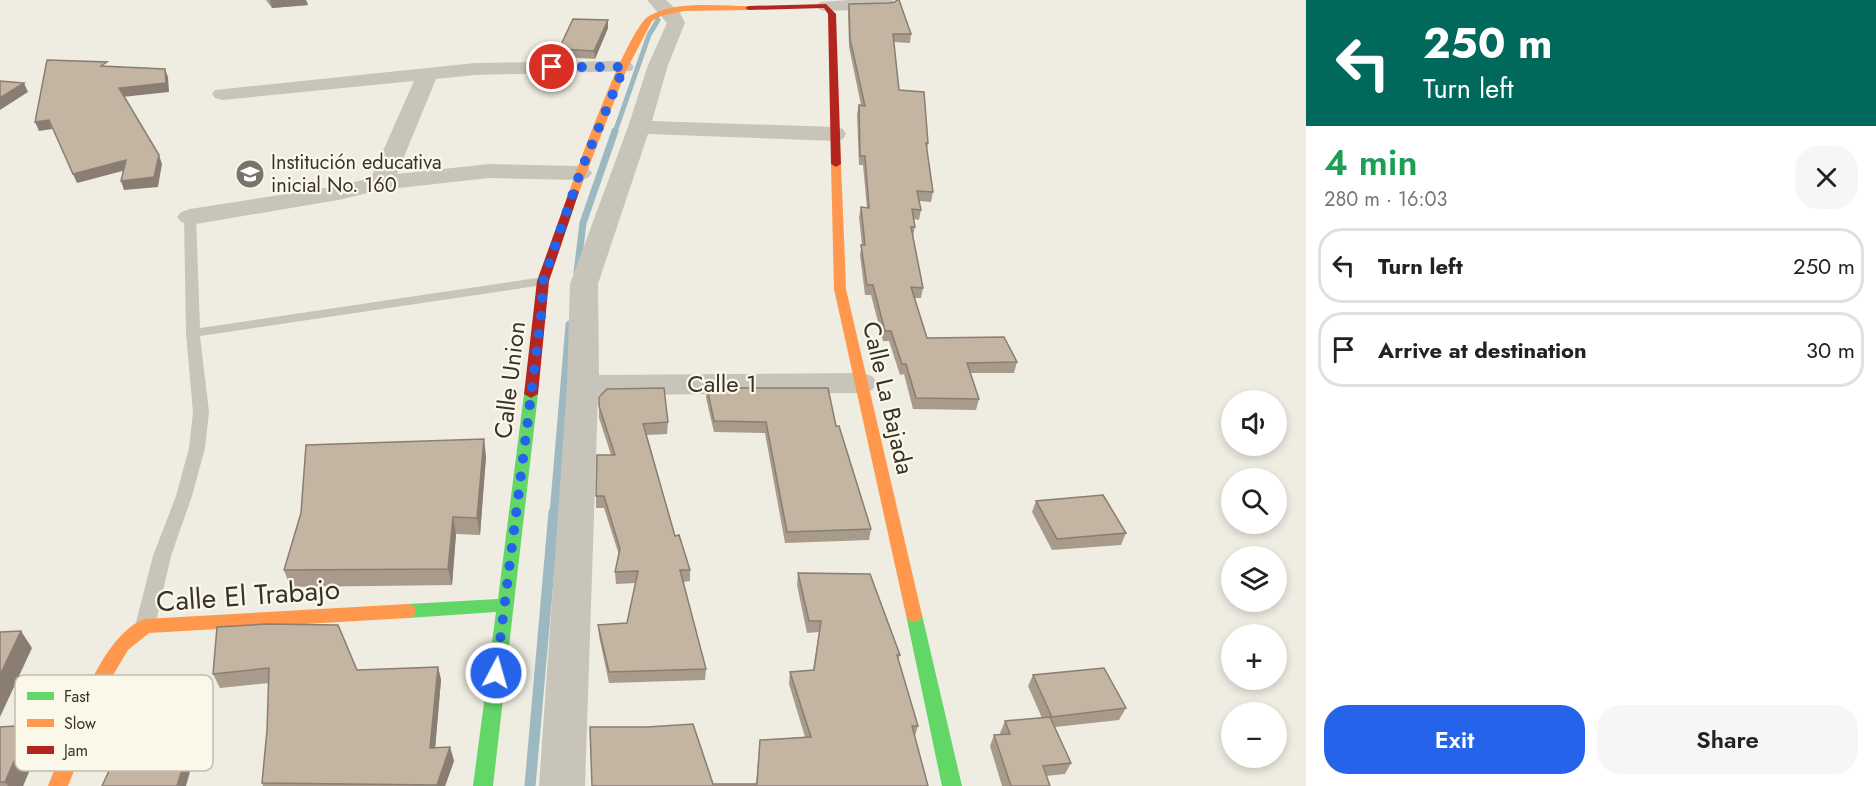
<!DOCTYPE html>
<html lang="en">
<head>
<meta charset="utf-8">
<style>
	:root { --surface:#fff; --page:#f6f6f6; --text:#222; --muted:#767676; --line:#e0e0e0; --accent:#2563eb }
	body { margin:0; font-family:Jost,sans-serif; background:var(--page); color:var(--text); height:100vh; display:flex; flex-direction:column; font-size:22px; white-space:nowrap }
	* { box-sizing:border-box; margin:0 }
	p { font-size:20px; color:var(--muted) }
	.icon { flex:none; width:33px; height:33px; fill:none; stroke:currentColor; stroke-width:2; stroke-linecap:round; stroke-linejoin:round }
	.map { position:relative; flex:1; overflow:hidden }
	.sheet { display:flex; flex-direction:column; background:var(--surface); width:570px }
	.sheet>* { flex:none }
	.top-card { background:#00695c; color:#fff; overflow:hidden }
	.tools { position:absolute; left:1221px; top:390px; display:grid; gap:12px }
	.tools a { display:grid; place-items:center; width:66px; height:66px; border-radius:50%; background:var(--surface); box-shadow:0 3px 9px #0003; font-size:30px }
	.pin { position:absolute; display:grid; place-items:center; width:51px; height:51px; color:#fff; margin:-26px; border:3px solid #fff; border-radius:50%; box-shadow:0 2px 6px #0007 }
	.me { position:absolute; width:66px; margin:-33px; rotate:6deg; stroke-linejoin:round; filter:drop-shadow(0 0 4px #0008) }
	.turn { display:flex; align-items:center; gap:21px; height:126px; padding:0 18px; font-size:27px }
	.turn .icon { width:78px; height:78px; stroke-width:2.5 }
	.turn b { display:block; font-size:42px; line-height:51px }
	.round { display:grid; place-items:center; flex:none; width:63px; height:63px; border-radius:24px; background:var(--page) }
	.summary { display:flex; align-items:center; justify-content:space-between; height:102px; padding:0 18px }
	h1 { font-size:36px; font-weight:600; line-height:45px; color:#1e9e55 }
	.action { display:flex; gap:12px; margin-top:auto; padding:12px 18px }
	.action a { flex:1; height:69px; border-radius:24px; background:var(--accent); color:#fff; font-size:24px; font-weight:600; line-height:69px; text-align:center }
	.action a+a { background:var(--page); color:var(--text) }
	ul { padding:0; list-style:none }
	li { display:flex; align-items:center; gap:18px; height:75px; margin:0 12px 9px; padding:0 6px; border:3px solid var(--line); border-radius:24px }
	li div { flex:1 }
	li b { display:block; font-size:22px }
	li em { font-style:normal }
	main { display:flex; flex:1; min-height:0 }
	.map>svg:first-child { display:block }
	.lines { fill:none; stroke-linecap:round; stroke-linejoin:round }
	.stream-far3 { stroke:#9cb8c1; stroke-width:5 }
	.stream-far2 { stroke:#9cb8c1; stroke-width:7 }
	.stream-far1 { stroke:#9cb8c1; stroke-width:9 }
	.stream { stroke:#9cb8c1; stroke-width:11 }
	.lane { fill:#c8c4ba; fill-rule:evenodd }
	.street { fill:#c8c4ba; fill-rule:evenodd }
	.fast { fill:#63d668; fill-rule:evenodd }
	.slow { fill:#ff974d; fill-rule:evenodd }
	.jam { fill:#b3261e; fill-rule:evenodd }
	.wall { fill:#a99b8b }
	.shaded-wall { fill:#897e71 }
	.building { fill:#c4b4a2; stroke:#897e71; stroke-width:1.5 }
	.route { stroke:#2563eb; stroke-width:10; stroke-dasharray:0 18 }
	.labels { text-anchor:middle; stroke-width:4.5; stroke-linejoin:round; paint-order:stroke }
	.far-poi-label { font-size:20px; fill:#393228; stroke:#fbf8ea; text-anchor:start }
	.street-label { font-size:24px; fill:#393228; stroke:#fbf8ea }
	.near-street-label { font-size:28px; fill:#393228; stroke:#fbf8ea }
	.key { fill:#fbf8ea; stroke:#c1bdb0; stroke-width:1.5 }
	.key-label { font-size:16px; fill:#393228 }
</style>
</head>
<body>
<main>
<div class="map">
<svg width="1306" height="786" viewBox="0 0 1306 786">
	<rect width="100%" height="100%" fill="#efece2"/>
	<g class="lines">
		<!-- stream-far3 -->
		<path class="stream-far3" d="M615,132L649,35L658,20"/>
		<!-- stream-far2 -->
		<path class="stream-far2" d="M577,273L583,223L615,131"/>
		<!-- stream-far1 -->
		<path class="stream-far1" d="M554,514L570,325"/>
		<!-- stream -->
		<path class="stream" d="M530,786L554,512"/>
		<!-- lane -->
		<path class="lane" d="M190,213L196,217L200,328L543,277L550,281L543,285L200,336L209,412L205,448L192,496L171,556L155,626L152,632L145,634L138,632L135,626L153,556L176,496L189,448L193,412L186,333L184,217Z"/>
		<!-- street -->
		<path class="street" d="M647,0H666L680,13L685,23L668,65L652,121L835,127L843,129L846,134L843,139L835,141L648,134L598,284L599,375L861,373L872,376L877,383L872,390L861,393L598,395L585,786H539L567,385L570,284L628,127L648,65L667,23Z
			M849,0H892L896,4L893,8L887,9L826,11L820,10L817,6L820,2Z
			M624,61L631,63L634,67L631,71L475,75L436,79L397,174L489,164L580,166L588,168L592,173L588,178L580,180L489,178L381,190L338,200L190,225L181,222L177,217L181,212L190,209L338,186L371,178L414,81L222,100L215,98L212,94L215,90L475,63Z"/>
		<!-- fast -->
		<path class="fast" d="M531,390L538,394L493,786H473L496,612L408,618L402,616L400,611L402,606L408,604L498,599L524,394Z
			M914,608L920,610L922,615L962,786H942L906,615L908,610Z"/>
		<!-- slow -->
		<path class="slow" d="M749,6L753,8L752,10L684,11L661,16L652,21L626,71L579,192L574,195L570,194L569,192L574,178C584,151 629,27 649,16C677,0 718,6 749,6Z
			M836,161L841,164L846,289L922,615L920,620L914,622L908,620L906,615L834,289L831,164Z
			M408,604L414,606L416,611L414,616L408,618L149,633L128,650L109,682L68,786H48C66,742 98,635 145,619Z"/>
		<!-- jam -->
		<path class="jam" d="M826,4L836,14L841,164L836,167L831,164L828,14L824,8L749,10L745,8L749,6Z
			M574,189L579,192L549,281L538,394L531,398L524,394L537,281L569,192Z"/>
	</g>
	<!-- wall -->
	<path class="wall" d="M266,0H306L308,5L272,8Z
		M849,4L911,34L910,43L894,42L899,90L928,143L927,150L933,192L931,202L919,201L921,210L919,220L914,219L915,227L913,236L923,288L921,298H914L927,338L1017,362L1014,373H970L979,399L976,410L913,409L904,374L900,375L889,341H883L871,295H865L860,255L862,245L859,217L861,207L867,208L863,165H859L857,114L859,105H861L849,47L848,13Z
		M608,20V28L595,59L560,57L559,49Z
		M707,388L836,426L871,529L869,540L785,543L765,433L714,432L706,398Z
		M599,406L668,422L667,434L647,435L675,536L690,570V581L683,582L706,669L705,680L609,683L599,636L598,625L627,623L636,583L616,584L615,572L619,555L604,508H596V496L611,455L599,418Z
		M486,456L480,535L456,534L452,585L290,587L284,570Z
		M1036,501L1126,533L1121,545L1052,550L1032,512Z
		M798,573L900,655L898,660L918,726L915,736L928,786L713,784H756L760,740L805,737L789,684L790,672L813,670L819,632L807,633L797,585Z
		M217,627L357,670L438,667L441,680L435,748L450,747L454,761L445,786H263L262,783L267,730L269,683L220,688L213,674Z
		M1033,675L1126,708L1119,720L1055,727L1071,763L1065,774L1046,776L1050,786H1002L990,746L994,735H1001L1000,733L1005,721L1042,718L1028,686Z
		M30,725L42,741L23,786H0V727Z"/>
	<!-- shaded-wall -->
	<path class="shaded-wall" d="M270,0H306L308,5L272,8Z
		M608,20V28L595,59L594,51Z
		M165,69L168,77L169,92L122,97L119,88Z
		M24,83L28,92L0,110V98Z
		M49,120L52,129L39,131L35,122Z
		M159,155L162,164L158,187L124,190L121,181Z
		M126,160L130,169L77,183L73,174Z
		M484,439L486,456L480,535L477,518Z
		M453,517L456,534L452,585L448,569Z
		M21,631L32,648L0,717V675Z
		M438,667L441,680L434,761L430,748Z
		M30,725L42,741L23,786H8L5,782Z
		M192,738L197,747L186,786H177Z
		M450,747L454,761L445,786H437V785Z"/>
	<!-- building -->
	<path class="building" d="M897,0H899L911,34H893L899,90L924,92L928,143H926L933,192L917,191L921,210L912,209L915,227H911L923,288L911,287L927,338L1004,337L1017,362L967,363L979,399L916,398L906,364H902L891,331H885L873,285H867L861,245H865L861,207L869,208L865,156H860L859,105L865,106L850,39L849,4L889,3L895,2Z
		M573,19L608,20L594,51L559,49Z
		M47,60L107,62L101,66L165,69L166,83L119,88L159,155L154,177L121,181L126,160L73,174L49,120L35,122Z
		M0,81L24,83L0,98Z
		M664,388L668,422L643,424L675,536L679,535L690,570H680L706,669L609,672L598,625L627,623L638,571L615,572L620,549L604,496H596L597,455H615L599,406V397L607,389Z
		M707,388H828L836,426H839L871,529L787,532L766,422L714,421Z
		M484,439L477,518L453,517L448,569L284,570L301,513L306,445Z
		M1103,495L1126,533L1057,539L1036,501Z
		M798,573L870,574L900,655H897L918,726H912L928,786H592L590,727H647L693,724L713,784H757L760,740L811,737L790,672L814,670L821,621H809Z
		M267,624L338,625L357,670L438,667L430,748L450,747L437,785L262,783L267,730L269,668L213,674L217,627Z
		M21,631L0,675V632Z
		M1104,668L1126,708L1052,717L1033,675Z
		M1050,717L1071,763L1043,766L1050,786H1011L994,735L1010,734L1005,721Z
		M30,725L5,782H0V727Z
		M135,735L192,738L177,786H102L116,756L134,757Z"/>
	<g class="lines">
		<!-- route -->
		<path class="route" d="M496,673L541,316L543,281L580,173L624,67H552"/>
	</g>
	<!-- icons -->
	<defs>
		<g id="school-disc" transform="scale(1.5)"><circle r="9.5" fill="#797369" stroke="#fbf8ea"/><path d="M0-5L7-2L0 1L-7-2ZM-4 1L0 2.5L4 1V4Q0 6-4 4Z" fill="#fff"/></g>
	</defs>
	<g fill-rule="evenodd">
		<use href="#school-disc" x="250" y="174"/>
	</g>
	<g class="labels">
		<!-- far-poi labels -->
		<g class="far-poi-label">
			<text x="271" y="169">Institución educativa<tspan x="271" dy="23">inicial No. 160</tspan></text>
		</g>
		<!-- street labels -->
		<g class="street-label">
			<text transform="translate(510 380) rotate(-83)" y="8">Calle Union</text>
			<text x="722" y="392">Calle 1</text>
			<text transform="translate(888 398) rotate(77)" y="8">Calle La Bajada</text>
		</g>
		<!-- near-street labels -->
		<g class="near-street-label">
			<text transform="translate(248 595) rotate(-4)" y="10">Calle El Trabajo</text>
		</g>
	</g>
	<!-- legend -->
	<rect x="15" y="675" width="198" height="96" rx="9" class="key"/>
	<rect x="27" y="692" width="27" height="8" fill="#63d668"/>
	<rect x="27" y="719" width="27" height="8" fill="#ff974d"/>
	<rect x="27" y="746" width="27" height="8" fill="#b3261e"/>
	<g class="key-label">
		<text x="64" y="702">Fast</text>
		<text x="64" y="729">Slow</text>
		<text x="64" y="756">Jam</text>
	</g>
</svg>
<div class="tools">
<a><svg class="icon" aria-label="sound" viewBox="0 0 24 24"><path d="M4 9h4l5-4v14l-5-4H4zM17 9q2 3 0 6"/></svg></a>
<a><svg class="icon" aria-label="search" viewBox="0 0 24 24"><circle cx="10" cy="10" r="6"/><path d="M15 15l6 6"/></svg></a>
<a><svg class="icon" aria-label="layers" viewBox="0 0 24 24"><path d="M12 4l9 5-9 5-9-5zM3 14l9 5 9-5"/></svg></a>
<a>+</a>
<a>−</a>
</div>
<div class="pin" style="left:552px;top:67px;background:#d93025"><svg class="icon" aria-label="arrive" viewBox="0 0 24 24"><path d="M6 21V4h12l-3 4 3 4H6"/></svg></div>
<svg class="me" style="left:496px;top:673px" viewBox="-20 -20 40 40"><circle r="17" fill="#2563eb" stroke="#fff" stroke-width="3"/><path d="M0-11L8 9 0 5-8 9z" fill="#fff"/></svg>
</div>
<section class="sheet">
<div class="top-card">
<div class="turn"><svg class="icon" aria-label="left" viewBox="0 0 24 24"><path d="M17 20v-9H6M10 6l-5 5 5 5"/></svg><div><b>250 m</b>Turn left</div></div>
</div>
<div class="summary"><div><h1>4 min</h1><p>280 m · 16:03</p></div><a class="round"><svg class="icon" aria-label="close" viewBox="0 0 24 24"><path d="M6 6l12 12M18 6L6 18"/></svg></a></div>
<ul>
<li><svg class="icon" aria-label="left" viewBox="0 0 24 24"><path d="M17 20v-9H6M10 6l-5 5 5 5"/></svg><div><b>Turn left</b></div><em>250 m</em></li>
<li><svg class="icon" aria-label="arrive" viewBox="0 0 24 24"><path d="M6 21V4h12l-3 4 3 4H6"/></svg><div><b>Arrive at destination</b></div><em>30 m</em></li>
</ul>
<div class="action"><a>Exit</a><a>Share</a></div>
</section>
</main>
</body>
</html>
